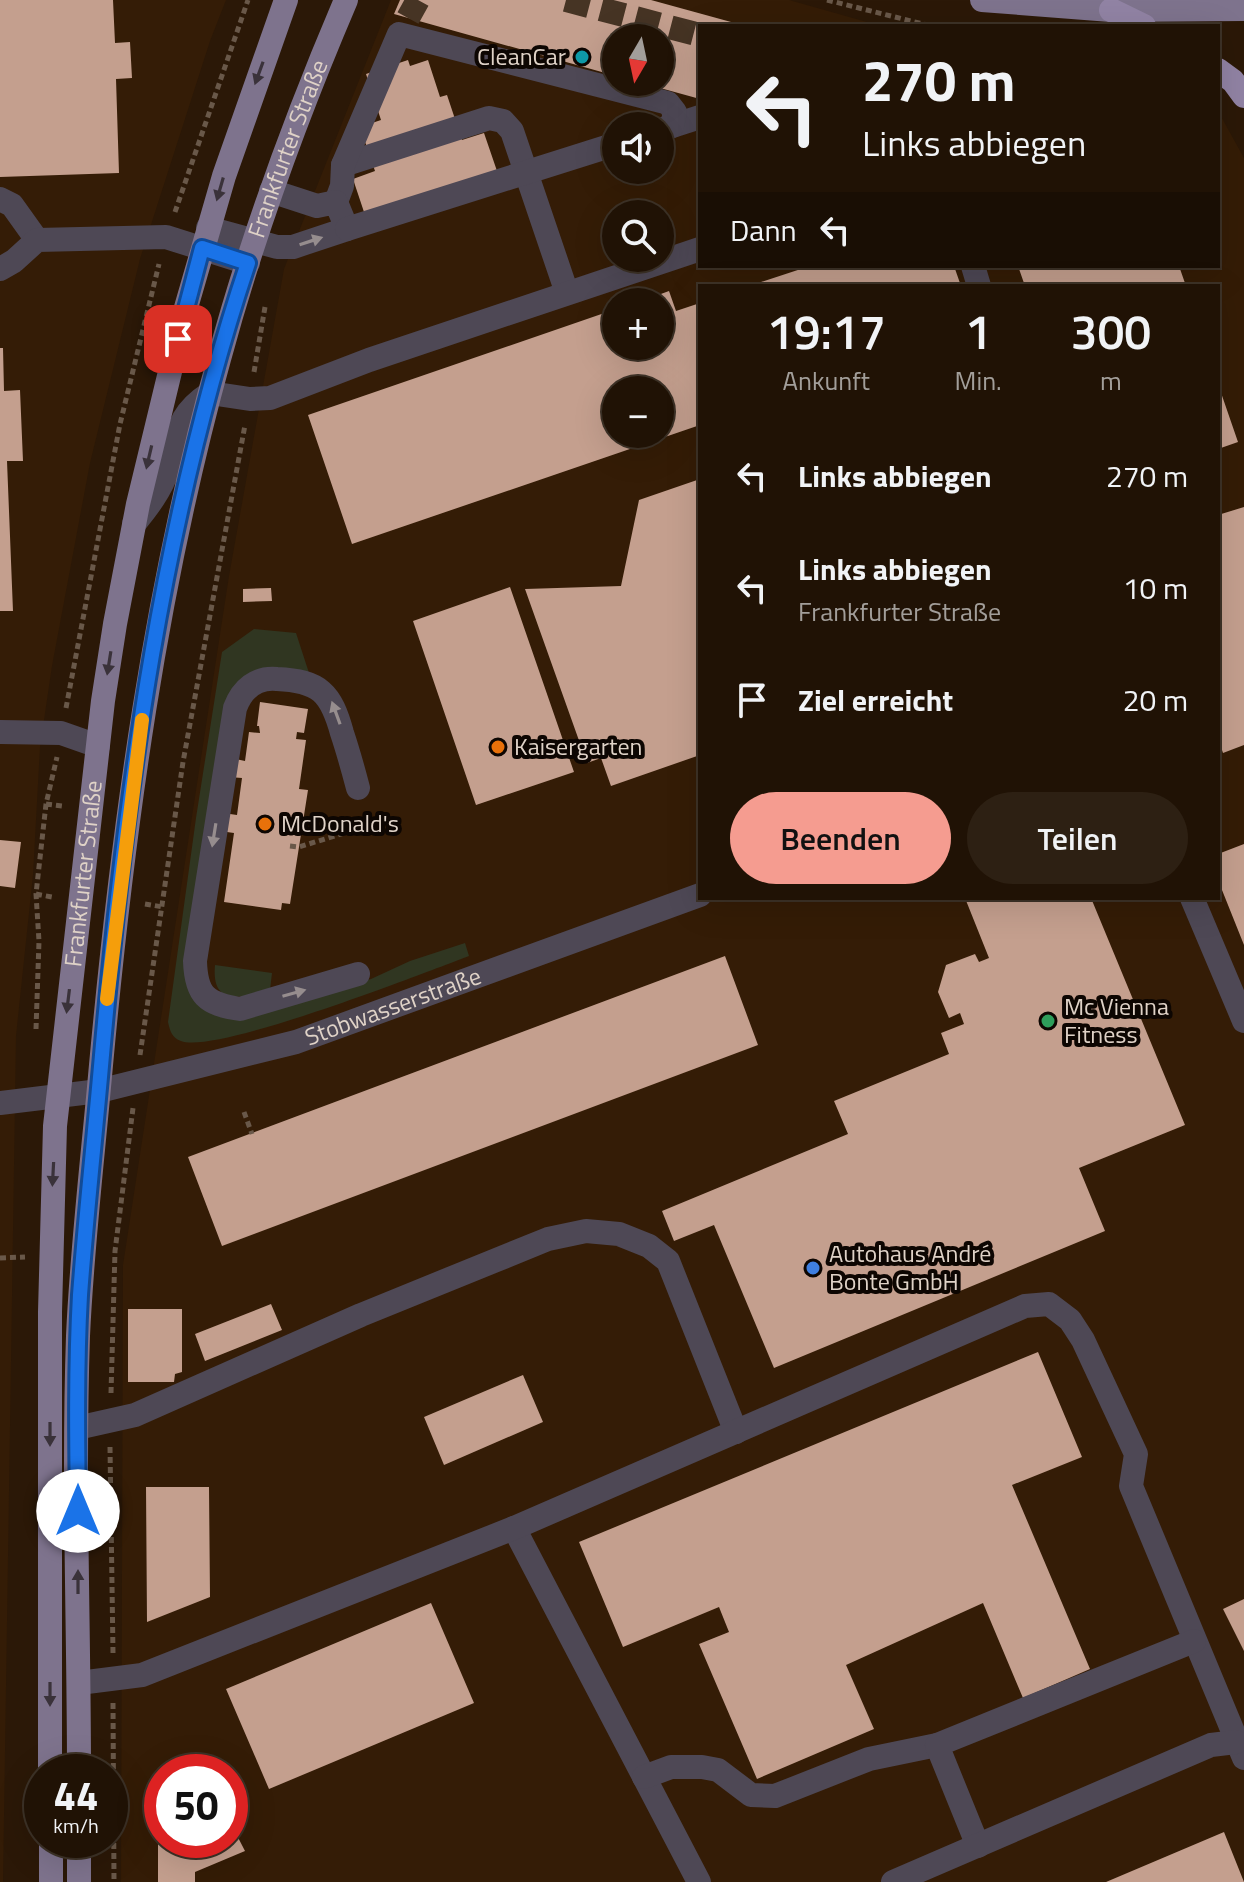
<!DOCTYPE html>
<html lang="de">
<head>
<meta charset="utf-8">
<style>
	:root { --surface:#201205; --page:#2d2013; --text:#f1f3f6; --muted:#a29e9a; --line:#3d3227; --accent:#f59c90 }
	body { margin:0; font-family:"Titillium Web",sans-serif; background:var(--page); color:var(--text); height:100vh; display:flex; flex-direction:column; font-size:30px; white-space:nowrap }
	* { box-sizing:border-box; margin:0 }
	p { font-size:26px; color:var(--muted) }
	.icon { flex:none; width:44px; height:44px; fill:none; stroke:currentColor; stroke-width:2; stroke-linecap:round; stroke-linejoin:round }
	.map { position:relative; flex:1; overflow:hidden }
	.panel { position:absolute; left:698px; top:284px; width:522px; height:616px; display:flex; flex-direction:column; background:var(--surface); border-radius:0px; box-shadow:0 8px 32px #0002,0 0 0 2px var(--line) }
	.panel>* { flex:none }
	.guide { position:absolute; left:698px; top:24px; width:522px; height:244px; border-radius:0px; box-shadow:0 8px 32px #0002,0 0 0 2px var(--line); background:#201205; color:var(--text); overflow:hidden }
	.needle { width:52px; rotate:189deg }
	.tools { position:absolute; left:602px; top:24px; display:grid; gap:16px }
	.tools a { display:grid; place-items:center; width:72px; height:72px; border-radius:50%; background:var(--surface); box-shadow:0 8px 32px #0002,0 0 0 2px var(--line); font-size:40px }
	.speed { position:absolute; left:24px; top:1754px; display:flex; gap:16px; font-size:40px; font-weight:700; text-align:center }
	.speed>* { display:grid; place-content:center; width:104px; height:104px; border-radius:50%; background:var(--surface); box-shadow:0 8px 32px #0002,0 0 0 2px var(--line); line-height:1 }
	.speed small { font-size:20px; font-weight:400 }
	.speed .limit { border:12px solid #d22; background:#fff; color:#111 }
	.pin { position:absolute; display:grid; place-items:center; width:68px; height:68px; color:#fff; margin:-34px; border-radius:16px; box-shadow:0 4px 12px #0006 }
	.me { position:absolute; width:88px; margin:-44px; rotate:0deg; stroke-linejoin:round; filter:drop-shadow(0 0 6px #0008) }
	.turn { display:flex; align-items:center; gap:28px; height:168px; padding:0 32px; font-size:36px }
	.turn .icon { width:104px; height:104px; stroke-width:2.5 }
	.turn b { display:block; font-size:56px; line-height:68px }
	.then { display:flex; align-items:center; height:76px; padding:0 32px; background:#0003; gap:16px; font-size:30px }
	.eta { display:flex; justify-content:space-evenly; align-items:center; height:136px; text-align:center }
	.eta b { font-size:48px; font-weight:600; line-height:56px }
	.action { display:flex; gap:16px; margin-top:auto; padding:16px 32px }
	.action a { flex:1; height:92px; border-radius:48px; background:var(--accent); color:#111; font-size:32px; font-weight:600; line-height:92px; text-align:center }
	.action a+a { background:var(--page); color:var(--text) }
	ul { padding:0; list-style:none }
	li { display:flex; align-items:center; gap:24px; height:112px; padding:0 32px }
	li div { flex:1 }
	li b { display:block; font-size:30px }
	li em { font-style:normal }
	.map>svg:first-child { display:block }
	.built { fill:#341c06; fill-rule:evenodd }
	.green { fill:#303621 }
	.building { fill:#c49f8e; fill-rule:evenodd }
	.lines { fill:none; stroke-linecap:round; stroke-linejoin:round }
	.minor-tunnel { stroke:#463424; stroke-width:24; stroke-dasharray:24 12; stroke-linecap:butt }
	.path { stroke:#695849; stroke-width:5; stroke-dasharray:6 4; stroke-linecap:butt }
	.minor { stroke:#4e4855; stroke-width:24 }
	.major { stroke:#7e738d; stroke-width:24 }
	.highway { stroke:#9183a4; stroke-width:24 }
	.oneway { fill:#3a323a }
	.oneway2 { fill:#968d8e }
	.route-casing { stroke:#114b97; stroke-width:20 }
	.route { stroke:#1a73e8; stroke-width:14 }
	.slow { stroke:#f59e0b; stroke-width:14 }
	.culture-dot { fill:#0f9aa8; stroke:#0d0602; stroke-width:3 }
	.food-dot { fill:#e8710a; stroke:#0d0602; stroke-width:3 }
	.leisure-dot { fill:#2e9e5b; stroke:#0d0602; stroke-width:3 }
	.shop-dot { fill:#3f7fe0; stroke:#0d0602; stroke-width:3 }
	.labels { text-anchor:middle; stroke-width:8; stroke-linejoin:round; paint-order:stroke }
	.poi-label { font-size:24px; fill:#dfd2c7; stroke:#0d0602; text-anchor:start }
	.street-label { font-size:24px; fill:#dfd2c7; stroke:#0d0602 }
</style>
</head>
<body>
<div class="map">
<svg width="1244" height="1882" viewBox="0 0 1244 1882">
	<rect width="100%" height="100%" fill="#2b1807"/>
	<!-- built -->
	<path class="built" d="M0,0H226L210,41L140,259L90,463L52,666L40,747L33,875L16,1036L3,1882H0Z
		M391,0H789L881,26H700V266H1218V111L1244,158V1882H121L123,1265L229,576L284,269ZM616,38H660V82H616ZM616,126H660V170H616ZM616,214H660V258H616ZM700,286H1218V898H700ZM616,302H660V346H616ZM616,390H660V434H616ZM162,1772H230V1840H162Z"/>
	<!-- green -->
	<path class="green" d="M254,629L296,633L309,673L229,703L203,1006L303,998L371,979L410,961L465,943L469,956C424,973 215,1055 181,1041C172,1038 170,1031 168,1022L196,818L222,652Z
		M215,965L272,973L270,990C243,997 211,1008 215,965Z"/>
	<!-- building -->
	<path class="building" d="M0,0H113L115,43L130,42L132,78L116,79L119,173L0,177Z
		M400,0H651L742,25L700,26V99L642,83L660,82V38H616V76L394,14Z
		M408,60L410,66L428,60L440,97L447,95L462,140L484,133L497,171L365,215L353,179L375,171L360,127L381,120L366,74Z
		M954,266L961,286L752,285L810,266Z
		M1018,266H1179L1186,286H1025Z
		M669,291L676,311L700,303V425L352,544L308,415L616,309V346H660V302H639ZM616,390H660V434H616Z
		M0,348H3L4,391L20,390L23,461H7L13,611H0Z
		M1218,384L1238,442L1218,449Z
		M700,479V755L611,786L601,758L587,763L525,589L621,586L639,500Z
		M1244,507V745L1223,753L1218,738V515Z
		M510,587L574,772L476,805L413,621Z
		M271,588L272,601L243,602V589Z
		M260,702L308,709L304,733L297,732L296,739L306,740L299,789L308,790L290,904L282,903L281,910L224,902L234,833L220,831L223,813L237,815L242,778L229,777L231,758L245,761L249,732L260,733L259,726H257Z
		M0,840L21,842L15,888L0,886Z
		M1244,844V945L1218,880V854Z
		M965,898H1091L1185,1125L1079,1168L1105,1231L774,1368L714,1225L674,1241L662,1211L848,1134L834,1101L949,1054L941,1033L964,1024L960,1013L949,1018L938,992L946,965L975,954L979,962L989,958Z
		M725,956L758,1045L222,1246L188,1157Z
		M271,1304L282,1330L205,1361L195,1334Z
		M128,1309H182V1372L175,1374L174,1382H128Z
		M1038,1352L1082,1457L1012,1485L1090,1669L1023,1698L983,1603L846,1665L874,1729L757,1779L699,1644L729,1632L719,1607L623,1647L579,1542Z
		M523,1375L543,1422L444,1465L424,1417Z
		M146,1487H209L210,1597L147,1622Z
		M1244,1599V1651L1223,1609Z
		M431,1603L474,1703L269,1789L226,1689Z
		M197,1756L205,1772H163Z
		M162,1773V1840H230V1822L245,1851L195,1872V1882H158V1775Z
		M1224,1832L1244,1882H1106Z"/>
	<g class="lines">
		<!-- minor-tunnel -->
		<path class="minor-tunnel" d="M566,0L700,35
			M408,18L418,0"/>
		<!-- path -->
		<path class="path" d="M827,0L931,26
			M175,212L248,0
			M254,372L265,307
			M66,708L120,424L159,264
			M46,804L62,806
			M290,846L299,847L370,825
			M36,894L52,897
			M145,904L163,907
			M36,1029L39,941L36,894L46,804L57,757
			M140,1055L183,762L245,425
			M244,1112L252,1134
			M0,1258L25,1257
			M111,1393L115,1251L133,1108
			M110,1447L113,1653
			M113,1703L114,1882
			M32,1791V1821"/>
		<!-- minor -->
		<g class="minor">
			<path d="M672,126L700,117"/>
			<path d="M343,165L489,118L503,121L512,131L567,293"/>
			<path d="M0,199L12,205L37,240"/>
			<path d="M336,202L342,186L343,165L399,34L668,103L675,112L672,126L660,130"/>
			<path d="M208,228L277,247H293L347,229L336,202L317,206L271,191"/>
			<path d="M347,229L616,144"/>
			<path d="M973,266L979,286"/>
			<path d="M0,269L14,261L37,240L166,237L248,263"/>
			<path d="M134,524C148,507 161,490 168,469C179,434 176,415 210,393L250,399L270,398L369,360L700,249"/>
			<path d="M0,732L61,733L98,746"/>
			<path d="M358,788C353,769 348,751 342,733C331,693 320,681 277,679C256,677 242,689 235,708L195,961C196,995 206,1004 240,1009L358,974"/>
			<path d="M1192,898L1244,1021"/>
			<path id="s1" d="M0,1103L99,1091L296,1042L700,895"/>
			<path d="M77,1428L135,1415L361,1315L548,1239L586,1231L619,1234L649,1246L668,1261L736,1432"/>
			<path d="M514,1528L699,1882"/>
			<path d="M79,1683L142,1675L514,1528L1025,1306L1049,1304L1070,1320L1083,1340L1136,1454L1131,1486L1244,1758"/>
			<path d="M644,1777L671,1767H702L718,1770L751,1795L775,1796L869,1759L937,1745"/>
			<path d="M978,1846L937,1745L1194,1641"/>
			<path d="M893,1882L1211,1745L1236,1742"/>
		</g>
		<!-- major -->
		<g class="major">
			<path d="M982,0L1111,10L1244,9"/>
			<path id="s2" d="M50,1772V1312L55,1126L103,701L115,624L138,504L183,318L224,176L286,0"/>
			<path id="s3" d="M79,1772C79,1627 73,1481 78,1336C82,1246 93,1156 101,1065C123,827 155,590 219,359C252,237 296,117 346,0"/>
			<path d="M51,1840V1882"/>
			<path d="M79,1882V1840"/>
		</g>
		<!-- highway -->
		<path class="highway" d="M1111,10L1144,26
			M1218,70L1233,81L1244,96"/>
	</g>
	<!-- one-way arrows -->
	<defs><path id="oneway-solid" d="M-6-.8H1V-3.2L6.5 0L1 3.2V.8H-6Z" transform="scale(2)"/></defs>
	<g class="oneway">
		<use href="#oneway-solid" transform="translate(259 73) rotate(110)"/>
		<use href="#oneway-solid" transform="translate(220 189) rotate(106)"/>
		<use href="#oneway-solid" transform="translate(149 457) rotate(103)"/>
		<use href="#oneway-solid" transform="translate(109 663) rotate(99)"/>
		<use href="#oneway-solid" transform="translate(68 1001) rotate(97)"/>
		<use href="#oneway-solid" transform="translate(53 1174) rotate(93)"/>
		<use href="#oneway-solid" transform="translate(50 1434) rotate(90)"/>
		<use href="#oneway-solid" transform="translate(78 1582) rotate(-90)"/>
		<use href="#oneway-solid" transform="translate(50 1694) rotate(90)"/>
	</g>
	<g class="oneway2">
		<use href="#oneway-solid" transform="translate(311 241) rotate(-18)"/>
		<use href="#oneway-solid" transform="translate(336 713) rotate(-110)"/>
		<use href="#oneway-solid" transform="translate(214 835) rotate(99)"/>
		<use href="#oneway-solid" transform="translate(294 993) rotate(-16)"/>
	</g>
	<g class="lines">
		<!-- route casing -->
		<g class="route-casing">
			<path id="route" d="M78,1511C77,1439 76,1367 80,1295C86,1215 95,1135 102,1055C126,788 163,517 248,263L202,248L178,339"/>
		</g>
		<!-- route -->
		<use href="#route" class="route"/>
		<!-- slow -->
		<path class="slow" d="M107,999L142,720"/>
	</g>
	<!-- markers -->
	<circle class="culture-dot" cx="582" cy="57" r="8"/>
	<g class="food-dot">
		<circle cx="498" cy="747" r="8"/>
		<circle cx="265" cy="824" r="8"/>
	</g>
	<circle class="leisure-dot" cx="1048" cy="1021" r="8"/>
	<circle class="shop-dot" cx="813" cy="1268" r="8"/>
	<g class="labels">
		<!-- poi labels -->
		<g class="poi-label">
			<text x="566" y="65" text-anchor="end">CleanCar</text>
			<text x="514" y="755">Kaisergarten</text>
			<text x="281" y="832">McDonald's</text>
			<text x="1064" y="1015">Mc Vienna<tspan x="1064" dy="28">Fitness</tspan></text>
			<text x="829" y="1262">Autohaus André<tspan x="829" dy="28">Bonte GmbH</tspan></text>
		</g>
		<!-- street labels -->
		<g class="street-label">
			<text dy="8" stroke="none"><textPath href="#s3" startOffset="1646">Frankfurter Straße</textPath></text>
			<text dy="8" stroke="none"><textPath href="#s2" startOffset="900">Frankfurter Straße</textPath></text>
			<text dy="8" stroke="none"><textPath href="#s1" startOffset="406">Stobwasserstraße</textPath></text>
		</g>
	</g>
</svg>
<div class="tools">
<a><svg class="needle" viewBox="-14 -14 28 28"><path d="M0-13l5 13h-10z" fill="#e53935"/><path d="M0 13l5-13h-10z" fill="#a29e9a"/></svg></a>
<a><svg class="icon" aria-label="sound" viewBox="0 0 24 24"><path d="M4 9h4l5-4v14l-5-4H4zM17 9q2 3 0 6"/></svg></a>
<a><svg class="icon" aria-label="search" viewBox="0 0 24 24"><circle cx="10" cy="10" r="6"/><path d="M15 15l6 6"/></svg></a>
<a>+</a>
<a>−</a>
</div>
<div class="speed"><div>44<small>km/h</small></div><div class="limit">50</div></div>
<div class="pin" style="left:178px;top:339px;background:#d93025"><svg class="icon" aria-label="arrive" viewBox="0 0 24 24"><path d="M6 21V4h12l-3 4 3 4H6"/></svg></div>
<svg class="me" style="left:78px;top:1511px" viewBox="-20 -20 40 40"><circle r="19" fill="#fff"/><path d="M0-13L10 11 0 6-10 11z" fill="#1a73e8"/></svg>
<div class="guide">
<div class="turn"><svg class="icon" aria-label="left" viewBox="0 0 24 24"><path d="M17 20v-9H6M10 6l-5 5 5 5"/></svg><div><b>270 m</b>Links abbiegen</div></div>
<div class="then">Dann<svg class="icon" aria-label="left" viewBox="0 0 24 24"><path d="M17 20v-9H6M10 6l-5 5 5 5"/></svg></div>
</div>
<section class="panel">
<div class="eta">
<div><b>19:17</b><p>Ankunft</p></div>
<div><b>1</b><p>Min.</p></div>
<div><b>300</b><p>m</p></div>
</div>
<ul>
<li><svg class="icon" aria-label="left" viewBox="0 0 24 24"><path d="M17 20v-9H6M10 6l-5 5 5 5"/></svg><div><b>Links abbiegen</b></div><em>270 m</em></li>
<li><svg class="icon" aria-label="left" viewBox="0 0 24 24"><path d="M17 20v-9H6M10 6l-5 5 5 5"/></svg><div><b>Links abbiegen</b><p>Frankfurter Straße</p></div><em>10 m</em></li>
<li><svg class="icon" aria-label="arrive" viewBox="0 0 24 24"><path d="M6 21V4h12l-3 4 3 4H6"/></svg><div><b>Ziel erreicht</b></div><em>20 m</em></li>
</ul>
<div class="action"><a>Beenden</a><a>Teilen</a></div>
</section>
</div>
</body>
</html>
